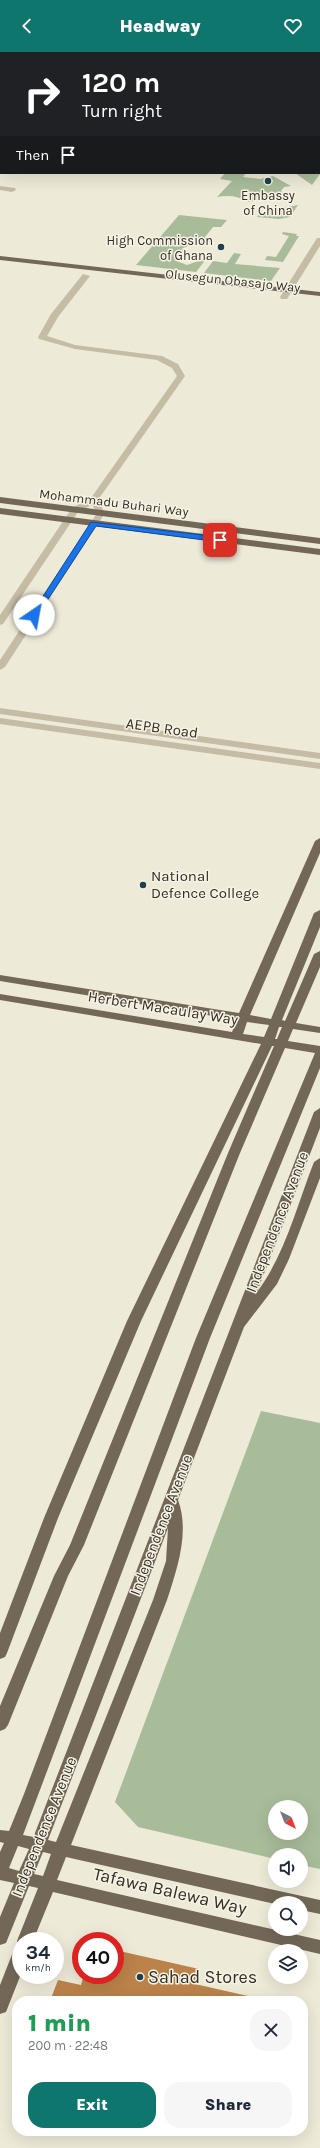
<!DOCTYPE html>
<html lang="en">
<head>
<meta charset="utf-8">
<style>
	:root { --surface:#fff; --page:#f6f6f7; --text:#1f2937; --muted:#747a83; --accent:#0f766e }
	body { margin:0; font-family:Karla,sans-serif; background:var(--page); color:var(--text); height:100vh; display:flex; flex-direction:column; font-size:15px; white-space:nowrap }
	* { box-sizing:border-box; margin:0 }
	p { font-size:13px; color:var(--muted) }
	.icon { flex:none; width:22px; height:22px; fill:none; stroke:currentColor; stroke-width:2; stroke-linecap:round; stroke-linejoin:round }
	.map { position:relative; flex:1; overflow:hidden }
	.panel { position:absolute; left:12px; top:1944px; width:296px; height:140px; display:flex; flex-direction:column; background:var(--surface); border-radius:16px; box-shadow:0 4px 16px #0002 }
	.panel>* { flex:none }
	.top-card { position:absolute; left:0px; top:0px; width:320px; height:122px; box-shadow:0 4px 16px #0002; background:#202124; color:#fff; overflow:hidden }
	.needle { width:26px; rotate:138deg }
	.fabs { position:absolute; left:268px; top:1748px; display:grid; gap:8px }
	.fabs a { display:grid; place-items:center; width:40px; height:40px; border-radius:50%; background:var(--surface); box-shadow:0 4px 16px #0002; font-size:20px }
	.speed { position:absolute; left:12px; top:1880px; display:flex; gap:8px; font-size:20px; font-weight:700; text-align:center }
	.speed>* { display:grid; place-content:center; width:52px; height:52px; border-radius:50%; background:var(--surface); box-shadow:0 4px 16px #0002; line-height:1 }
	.speed small { font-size:10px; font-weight:400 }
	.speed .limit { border:6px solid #d22; background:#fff; color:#111 }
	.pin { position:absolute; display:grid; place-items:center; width:34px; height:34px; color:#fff; margin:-17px; border-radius:8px; box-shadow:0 2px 6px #0006 }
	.me { position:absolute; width:44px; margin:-22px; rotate:33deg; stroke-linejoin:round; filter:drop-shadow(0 0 3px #0008) }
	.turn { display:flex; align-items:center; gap:14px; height:84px; padding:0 16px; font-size:18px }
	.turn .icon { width:52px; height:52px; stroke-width:2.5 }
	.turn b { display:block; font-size:28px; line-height:34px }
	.then { display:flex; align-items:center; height:38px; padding:0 16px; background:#0003; gap:8px; font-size:15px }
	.round { display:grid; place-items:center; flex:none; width:42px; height:42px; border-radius:16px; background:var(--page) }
	.head { display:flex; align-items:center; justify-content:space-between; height:68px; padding:0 16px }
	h1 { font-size:24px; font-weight:800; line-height:30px; color:#1e9e55 }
	.button { display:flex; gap:8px; margin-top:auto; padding:8px 16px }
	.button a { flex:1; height:46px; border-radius:16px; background:var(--accent); color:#fff; font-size:16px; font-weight:800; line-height:46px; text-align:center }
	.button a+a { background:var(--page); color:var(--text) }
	header { display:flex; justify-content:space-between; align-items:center; height:52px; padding:0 16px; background:var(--accent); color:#fff; font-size:18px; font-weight:800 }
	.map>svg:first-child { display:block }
	.green { fill:#a8bc9a; fill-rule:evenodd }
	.building { fill:#bb834a }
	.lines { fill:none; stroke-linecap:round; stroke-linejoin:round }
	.minor { fill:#c5bca6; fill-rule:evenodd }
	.major { fill:#736858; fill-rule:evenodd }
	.route { fill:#1a73e8; stroke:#114b97 }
	.poi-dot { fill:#20404f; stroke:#f7f3e4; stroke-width:1.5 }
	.labels { text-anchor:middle; stroke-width:3; stroke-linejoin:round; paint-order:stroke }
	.far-poi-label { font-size:13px; fill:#322d26; stroke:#f7f3e4 }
	.far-street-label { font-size:13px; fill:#322d26; stroke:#f7f3e4 }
	.street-label { font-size:15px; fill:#322d26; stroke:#f7f3e4 }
	.poi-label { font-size:15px; fill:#322d26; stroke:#f7f3e4; text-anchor:start }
	.near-street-label { font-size:18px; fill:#322d26; stroke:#f7f3e4 }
	.near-poi-label { font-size:18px; fill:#322d26; stroke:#f7f3e4; text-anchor:start }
</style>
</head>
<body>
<header><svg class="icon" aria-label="back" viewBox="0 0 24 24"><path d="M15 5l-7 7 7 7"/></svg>Headway<svg class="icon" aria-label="heart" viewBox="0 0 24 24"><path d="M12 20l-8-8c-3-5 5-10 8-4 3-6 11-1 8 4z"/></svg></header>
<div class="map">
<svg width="320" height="2096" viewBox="0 0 320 2096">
	<rect width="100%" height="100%" fill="#eeead8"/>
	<!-- green -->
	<path class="green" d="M319,99L320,122L312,133L295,121H319Z
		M225,121H246L243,125L260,127L273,124L291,134L284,135L281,139L283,141L249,150C239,144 228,143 217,145L232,129L220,127Z
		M298,153L290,165L279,167L257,165L260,161Z
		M179,163L227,168L221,175H213L205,185L214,188L205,192L199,189L181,197L191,201L174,208L187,213L207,206L196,220L136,213Z
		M283,180L297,182L296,184H299L283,210L265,208L267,204L276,205L289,184L282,182Z
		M234,201L241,202L235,212L280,216L271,229L204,221L213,209L227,211Z
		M261,1359L320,1371V1817L301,1813V1803H275V1807L138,1775L115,1750ZM275,1755H301V1781H275Z"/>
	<!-- building -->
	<path class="building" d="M115,1898L199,1917L195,1932L248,1944L247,1949H50L58,1928L81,1933L84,1923H115Z"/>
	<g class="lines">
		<!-- minor -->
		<path class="minor" d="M113,0H119V1H113Z
			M0,134L15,136L16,138L12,140L0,138Z
			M317,186H320V194L287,247H281L280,245Z
			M83,222L90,224L58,265L47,284L75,293L162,304L178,312L185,324L98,448L105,461L5,615L0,618V608L97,461L92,453L78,460L3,572L0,573V563L72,456L91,446L177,324L172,316L157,308L75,297L39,287L38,285L51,262Z
			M0,656L320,701V707L0,662Z
			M0,666L320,711V717L0,672Z"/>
		<!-- major -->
		<path class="major" d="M0,204L320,240V244L0,208Z
			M0,445L320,486V492L0,451Z
			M0,456L320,497V503L0,462Z
			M320,786V801L250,963L271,967L314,861L320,858V875L282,968L285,969L314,902L320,899V915L296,971L320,975V981L293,977L288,989L320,994V1016L210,1286L23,1783L34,1785L35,1781L314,1060L320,1056V1076L257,1240C285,1203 297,1153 314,1110L320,1106V1126L289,1207L277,1232L244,1275L178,1448C190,1480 177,1517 167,1548L71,1793L320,1848V1862L301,1858V1851L275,1852L66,1805L57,1828L320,1888V1902L53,1840L33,1889H21V1922L6,1960L0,1962V1933L13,1900L15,1895L19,1894L17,1889L38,1836L29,1834L6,1891L0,1893V1865L14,1831L0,1828V1800L4,1791L0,1790V1778L9,1779L24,1742L196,1286L315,1001L285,996L240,1101L84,1493L68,1524L8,1673L5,1677L0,1679V1654L54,1524L70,1493L228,1101L274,994H272L141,1269L58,1466L7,1601L5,1605L0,1607V1581L44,1466L127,1269L261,992L0,948V942L232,980L237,968L0,929V923L239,961L315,789ZM247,970L269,973L264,985L243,982ZM279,975H282L277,987H275ZM168,1476L166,1509L153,1548L56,1790L48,1788ZM18,1794L29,1797L19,1819L9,1816ZM43,1800L51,1802L43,1824L34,1822Z"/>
	</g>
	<!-- route -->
	<path class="route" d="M91,470L220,485L223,488L220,490L96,474L37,564H32L31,563Z"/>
	<!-- markers -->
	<g class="poi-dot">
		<circle cx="268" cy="129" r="4"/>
		<circle cx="221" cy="195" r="4"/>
		<circle cx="143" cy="833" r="4"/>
		<circle cx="140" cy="1925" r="4"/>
	</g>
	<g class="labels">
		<!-- far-poi labels -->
		<g class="far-poi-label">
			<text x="268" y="148">Embassy<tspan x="268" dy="15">of China</tspan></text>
			<text x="213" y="193" text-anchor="end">High Commission<tspan x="213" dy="15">of Ghana</tspan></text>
		</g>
		<!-- far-street labels -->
		<g class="far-street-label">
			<text transform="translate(233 228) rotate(6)" y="5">Olusegun Obasajo Way</text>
			<text transform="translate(114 450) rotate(7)" y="5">Mohammadu Buhari Way</text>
		</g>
		<!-- street labels -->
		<g class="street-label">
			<text transform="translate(162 676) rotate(8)" y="5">AEPB Road</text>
			<text transform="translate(163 956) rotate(9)" y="5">Herbert Macaulay Way</text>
			<text transform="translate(277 1170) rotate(-69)" y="5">Independence Avenue</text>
			<text transform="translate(161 1473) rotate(-69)" y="5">Independence Avenue</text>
			<text transform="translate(44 1775) rotate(-68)" y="5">Independence Avenue</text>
		</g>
		<!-- poi labels -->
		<g class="poi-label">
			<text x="151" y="829">National<tspan x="151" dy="17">Defence College</tspan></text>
		</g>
		<!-- near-street labels -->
		<g class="near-street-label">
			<text transform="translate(170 1839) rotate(13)" y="6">Tafawa Balewa Way</text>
		</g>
		<!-- near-poi labels -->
		<g class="near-poi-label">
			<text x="148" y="1931">Sahad Stores</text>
		</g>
	</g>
</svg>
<div class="fabs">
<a><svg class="needle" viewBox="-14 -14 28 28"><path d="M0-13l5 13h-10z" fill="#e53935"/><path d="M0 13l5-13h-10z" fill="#747a83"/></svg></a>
<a><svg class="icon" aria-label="sound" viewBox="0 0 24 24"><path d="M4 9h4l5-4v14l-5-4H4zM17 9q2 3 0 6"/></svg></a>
<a><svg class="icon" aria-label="search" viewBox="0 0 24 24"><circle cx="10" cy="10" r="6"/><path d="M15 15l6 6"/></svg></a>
<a><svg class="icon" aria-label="layers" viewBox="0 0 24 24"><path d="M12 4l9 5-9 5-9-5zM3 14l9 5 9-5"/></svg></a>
</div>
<div class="speed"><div>34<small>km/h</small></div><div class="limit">40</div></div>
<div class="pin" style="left:220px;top:488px;background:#d93025"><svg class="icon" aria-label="arrive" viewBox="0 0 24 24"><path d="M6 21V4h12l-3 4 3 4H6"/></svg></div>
<svg class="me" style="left:34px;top:563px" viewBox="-20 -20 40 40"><circle r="19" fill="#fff"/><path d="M0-13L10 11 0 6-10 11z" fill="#1a73e8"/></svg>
<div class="top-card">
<div class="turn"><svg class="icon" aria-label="right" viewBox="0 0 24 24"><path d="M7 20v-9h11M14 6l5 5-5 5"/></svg><div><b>120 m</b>Turn right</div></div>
<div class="then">Then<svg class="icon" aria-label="arrive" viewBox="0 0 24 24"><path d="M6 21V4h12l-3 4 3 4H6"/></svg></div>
</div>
<section class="panel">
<div class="head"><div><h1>1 min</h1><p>200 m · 22:48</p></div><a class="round"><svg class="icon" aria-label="close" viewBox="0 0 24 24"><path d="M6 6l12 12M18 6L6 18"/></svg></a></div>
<div class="button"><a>Exit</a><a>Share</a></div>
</section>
</div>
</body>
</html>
